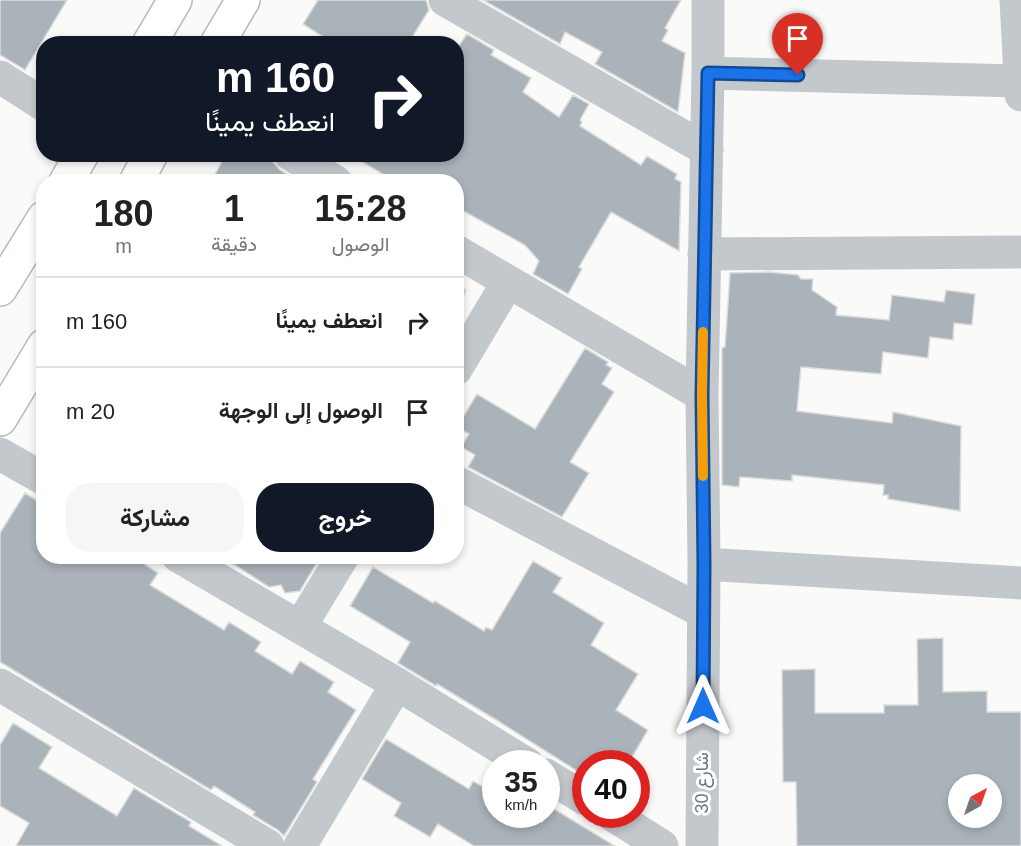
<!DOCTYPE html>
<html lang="ar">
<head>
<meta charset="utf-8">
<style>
	:root { --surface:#fff; --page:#f6f6f6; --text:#222; --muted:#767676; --line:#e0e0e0; --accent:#111827 }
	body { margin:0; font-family:Arial,Vazirmatn,sans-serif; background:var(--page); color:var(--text); direction:rtl; height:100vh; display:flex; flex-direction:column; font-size:22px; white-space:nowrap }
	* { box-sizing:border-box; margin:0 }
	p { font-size:20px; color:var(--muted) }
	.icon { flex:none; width:33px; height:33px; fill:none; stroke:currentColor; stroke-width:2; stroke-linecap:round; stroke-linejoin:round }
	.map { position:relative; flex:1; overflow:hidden; direction:ltr }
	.details { position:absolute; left:36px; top:174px; width:428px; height:390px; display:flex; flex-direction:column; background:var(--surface); border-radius:24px; box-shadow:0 3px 9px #0003; direction:rtl }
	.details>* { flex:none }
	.banner { position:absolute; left:36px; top:36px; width:428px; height:126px; border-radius:24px; box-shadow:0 3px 9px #0003; direction:rtl; background:#111827; color:#fff; overflow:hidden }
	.needle { width:39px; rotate:40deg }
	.controls { position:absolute; left:948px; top:774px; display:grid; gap:12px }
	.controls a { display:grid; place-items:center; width:54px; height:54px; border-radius:50%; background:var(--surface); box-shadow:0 3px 9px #0003; font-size:30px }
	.speed { position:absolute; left:482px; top:750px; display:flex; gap:12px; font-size:30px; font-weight:700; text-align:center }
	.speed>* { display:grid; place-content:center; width:78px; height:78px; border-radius:50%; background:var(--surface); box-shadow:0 3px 9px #0003; line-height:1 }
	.speed small { font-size:15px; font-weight:400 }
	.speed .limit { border:9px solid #d22; background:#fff; color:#111 }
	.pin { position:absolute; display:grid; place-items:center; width:51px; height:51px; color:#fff; margin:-62px -26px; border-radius:50% 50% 50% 0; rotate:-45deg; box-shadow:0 0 6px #0007 }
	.pin .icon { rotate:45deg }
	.me { position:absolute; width:66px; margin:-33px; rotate:0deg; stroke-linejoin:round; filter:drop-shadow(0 0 4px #0008) }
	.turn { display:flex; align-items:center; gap:21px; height:126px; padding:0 30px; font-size:27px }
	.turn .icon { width:78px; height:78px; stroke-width:2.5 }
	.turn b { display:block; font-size:42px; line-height:51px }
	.eta { display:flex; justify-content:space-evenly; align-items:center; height:102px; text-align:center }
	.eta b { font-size:36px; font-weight:700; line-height:42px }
	.cta { display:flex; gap:12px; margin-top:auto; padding:12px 30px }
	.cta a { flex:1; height:69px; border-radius:24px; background:var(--accent); color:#fff; font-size:24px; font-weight:700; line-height:69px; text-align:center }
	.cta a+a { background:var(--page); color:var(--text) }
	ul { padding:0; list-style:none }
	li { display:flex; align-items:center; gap:18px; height:90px; padding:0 30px; border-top:2px solid var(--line) }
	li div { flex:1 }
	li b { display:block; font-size:22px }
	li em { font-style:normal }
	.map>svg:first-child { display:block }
	.green { fill:#dadfd7 }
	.building { fill:#aab3b9; stroke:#dcdcda; stroke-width:1.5; fill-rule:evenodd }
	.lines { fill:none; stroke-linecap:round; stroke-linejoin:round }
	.major-casing { stroke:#b5babe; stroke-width:36 }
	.minor { stroke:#c3c8cc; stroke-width:33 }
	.major { stroke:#fff; stroke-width:33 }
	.route-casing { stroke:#114b97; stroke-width:15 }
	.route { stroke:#1a73e8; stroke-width:10 }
	.slow { stroke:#f59e0b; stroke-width:10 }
	.labels { text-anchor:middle; stroke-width:6; stroke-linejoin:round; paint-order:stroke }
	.street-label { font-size:18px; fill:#657683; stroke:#fff }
</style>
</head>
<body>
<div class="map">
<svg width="1021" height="846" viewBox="0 0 1021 846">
	<rect width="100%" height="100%" fill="#fafaf8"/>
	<!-- green -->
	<path class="green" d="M456,283L467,290L456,313Z"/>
	<!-- building -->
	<path class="building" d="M0,0H67L25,70L0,55Z
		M318,0H426L429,10L408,44H334L303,24Z
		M483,0H681L665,28L668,30L662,41L685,53L678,112L595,64L602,52L565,32L560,44Z
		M467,34L494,50L491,55L531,78L523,92L559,117L573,95L589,104L580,120L582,122L580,126L641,165L647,156L677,174L675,179L681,182L679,251L611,212L579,267L582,269L568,294L533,274L539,261L525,245L456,207V182H396L349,154H456V50Z
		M226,154H260L273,162L280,170L299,182H211Z
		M769,272L798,275L801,279H813L812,290L837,307L836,315L889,320L892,295L944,302L946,290L975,294L972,325L954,323L953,340L930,337L928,358L883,352L881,374L801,367L797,411L892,423L893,412L961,426L960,511L888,499V495H883L884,485L792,475V481L740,477L739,487L722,485V348L725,347L730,273Z
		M585,348L608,362L606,365L612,368L602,384L614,392L570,462L589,473L562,517L468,467L475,455L461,447L469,434L457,427L477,394L535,429Z
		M25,493L44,505V556H132L158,573L150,585L224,630L229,622L261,642L255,651L292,674L300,661L334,682L328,692L356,710L313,779L317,782L284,836L278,830L253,815L255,812L214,786L211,790L0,662V533Z
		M221,556H321L300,591L285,593L281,585L269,587Z
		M533,561L562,578L553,592L604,623L591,645L638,674L616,710L648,730L628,764H585V776L498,721L437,684L436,686L398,663L410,642L350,606L373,567L433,603L435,601L484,631L486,627L492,630Z
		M943,638V692L987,691V712H1021V846H797L796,782H783L782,670L815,669V713H884V705H918L917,639ZM958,784H992V818H958Z
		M13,723L52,747L39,768L117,816L134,788L191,822L189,826L222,846H16L29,823L0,806V745Z
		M386,739L469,789L473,781L495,794V814H529L542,822L551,807L615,846H474L438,824L430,837L394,816L401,803L362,779Z"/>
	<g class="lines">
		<!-- major casing -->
		<g class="major-casing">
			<path id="major" d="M149,44L175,0
				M217,44L243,0
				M66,182L82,154
				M136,182L151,154
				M0,289L44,218
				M0,419L44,346"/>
		</g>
		<!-- minor -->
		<path class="minor" d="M445,0L707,150
			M1016,0L1021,95
			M708,73L1020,81
			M0,77L44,105
			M290,154L336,182
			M456,251L702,395
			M704,254L1021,252
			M456,369L508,282
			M0,454L44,479
			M456,482L703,612
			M178,556L397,684L527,764
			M704,564L1021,583
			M300,627L343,556
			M0,685L268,846
			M546,775L585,799
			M611,814L662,846
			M300,846L397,684
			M702,846L704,564L702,395L708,73V0"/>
		<!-- major -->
		<use href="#major" class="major"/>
	</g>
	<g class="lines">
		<!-- route casing -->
		<g class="route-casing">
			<path id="route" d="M703,706L704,564L702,395L708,73L798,75"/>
		</g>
		<!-- route -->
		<use href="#route" class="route"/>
		<!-- slow -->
		<path class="slow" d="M703,476L702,395L703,332"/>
	</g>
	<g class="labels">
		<!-- street labels -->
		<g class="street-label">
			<text transform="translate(702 783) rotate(-90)" y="6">شارع 30</text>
		</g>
	</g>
</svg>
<div class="controls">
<a><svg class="needle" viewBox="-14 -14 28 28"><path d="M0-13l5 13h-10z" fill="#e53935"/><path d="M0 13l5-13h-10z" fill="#767676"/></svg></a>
</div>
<div class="speed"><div>35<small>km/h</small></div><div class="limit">40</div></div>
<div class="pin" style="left:798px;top:75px;background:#d93025"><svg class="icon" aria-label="arrive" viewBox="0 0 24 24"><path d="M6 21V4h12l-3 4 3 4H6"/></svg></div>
<svg class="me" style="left:703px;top:706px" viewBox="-20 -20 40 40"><path d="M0-17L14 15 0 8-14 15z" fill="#1a73e8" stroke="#fff" stroke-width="4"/></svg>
<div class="banner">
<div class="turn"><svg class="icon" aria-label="right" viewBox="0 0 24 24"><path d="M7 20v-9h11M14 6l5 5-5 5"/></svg><div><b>160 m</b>انعطف يمينًا</div></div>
</div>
<section class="details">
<div class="eta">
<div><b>15:28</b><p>الوصول</p></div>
<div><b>1</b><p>دقيقة</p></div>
<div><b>180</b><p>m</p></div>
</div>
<ul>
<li><svg class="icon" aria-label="right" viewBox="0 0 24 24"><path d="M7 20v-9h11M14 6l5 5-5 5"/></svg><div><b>انعطف يمينًا</b></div><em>160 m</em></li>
<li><svg class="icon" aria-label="arrive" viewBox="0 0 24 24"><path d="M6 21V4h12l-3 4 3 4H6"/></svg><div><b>الوصول إلى الوجهة</b></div><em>20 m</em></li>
</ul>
<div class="cta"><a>خروج</a><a>مشاركة</a></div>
</section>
</div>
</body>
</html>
